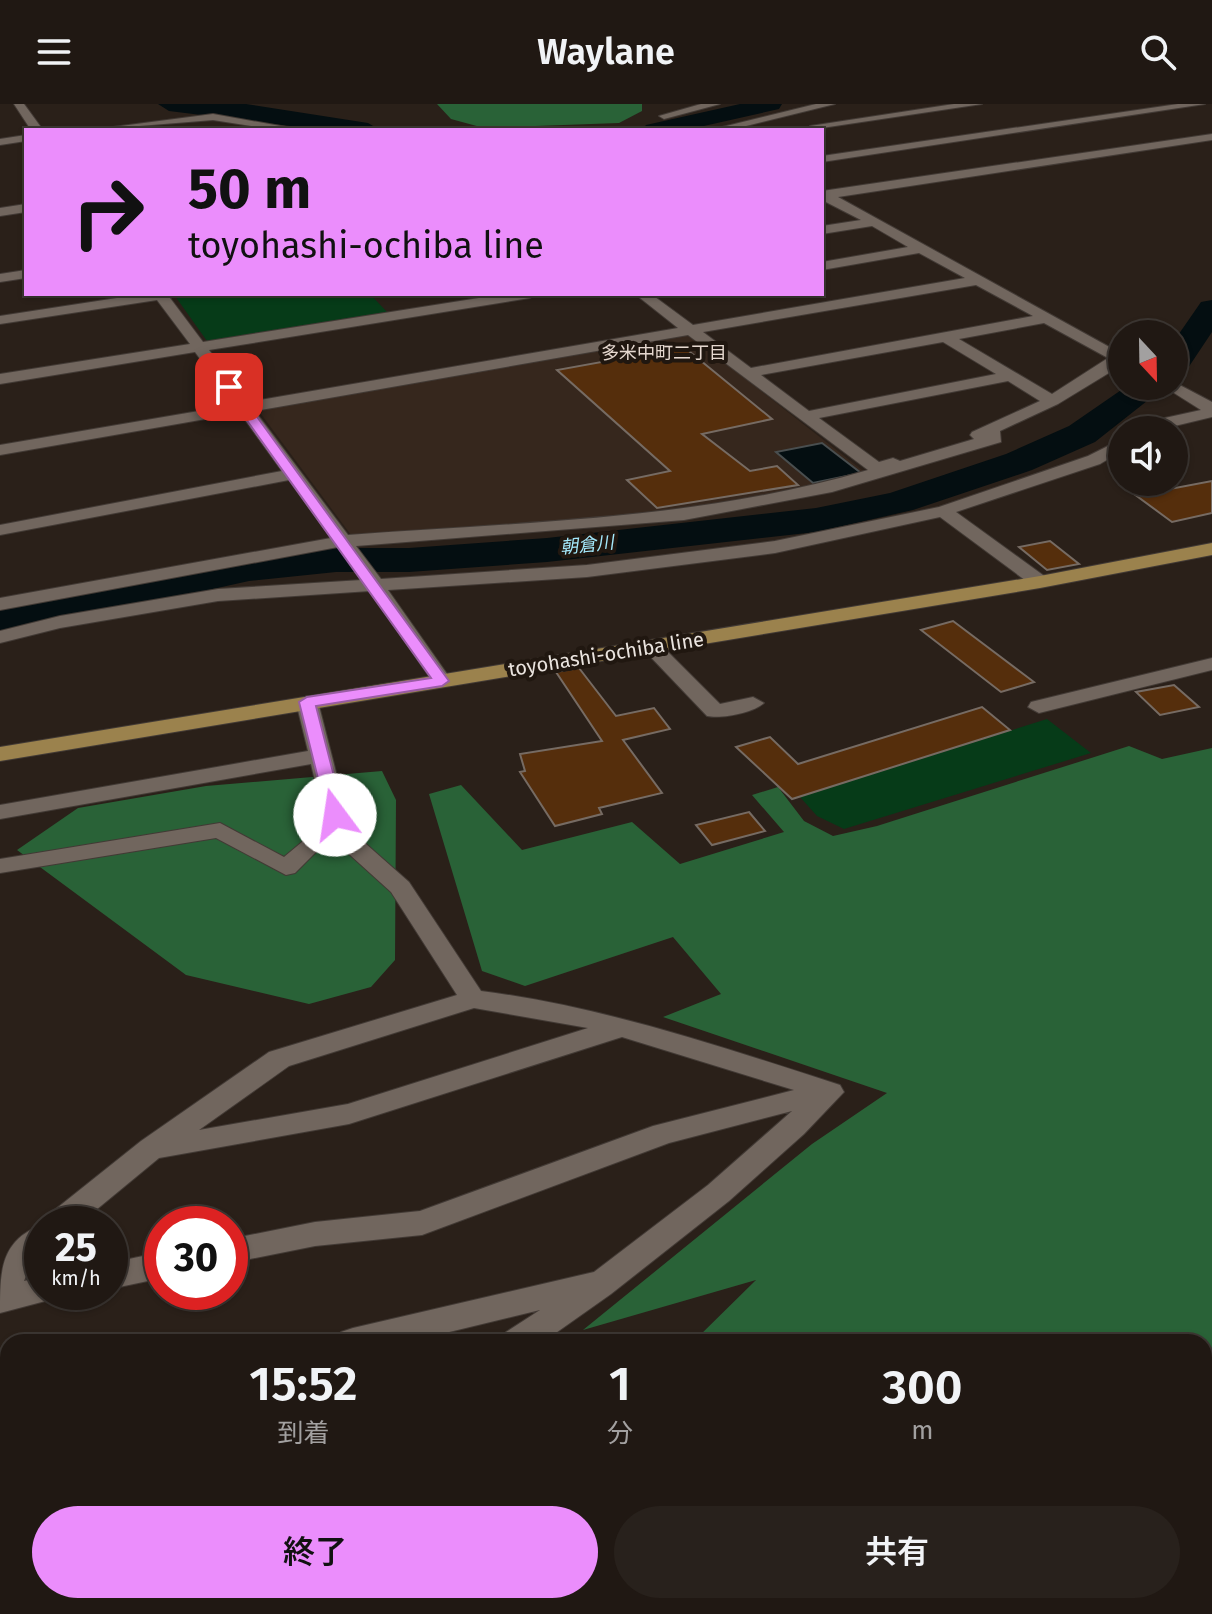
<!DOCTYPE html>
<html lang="ja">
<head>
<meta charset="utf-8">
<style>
	:root { --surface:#201813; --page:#28211c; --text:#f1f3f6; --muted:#a2a0a0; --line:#3d3733; --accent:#eb8dfc }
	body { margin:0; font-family:"Fira Sans","Noto Sans JP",sans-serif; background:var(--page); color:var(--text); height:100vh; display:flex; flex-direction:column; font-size:30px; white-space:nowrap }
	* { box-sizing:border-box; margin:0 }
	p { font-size:26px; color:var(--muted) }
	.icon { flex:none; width:44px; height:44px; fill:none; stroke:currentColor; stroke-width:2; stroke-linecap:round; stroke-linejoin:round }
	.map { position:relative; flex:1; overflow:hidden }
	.drawer { position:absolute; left:0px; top:1230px; width:1212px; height:280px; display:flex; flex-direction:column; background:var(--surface); border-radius:24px 24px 0 0; box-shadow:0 2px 6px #0004,0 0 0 2px var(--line) }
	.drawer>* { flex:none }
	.hud { position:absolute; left:24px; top:24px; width:800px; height:168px; border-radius:0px; box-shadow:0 2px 6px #0004,0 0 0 2px var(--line); background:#eb8dfc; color:#111; overflow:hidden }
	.needle { width:52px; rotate:158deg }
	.fabs { position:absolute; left:1108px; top:216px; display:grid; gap:16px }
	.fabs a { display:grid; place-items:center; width:80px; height:80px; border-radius:50%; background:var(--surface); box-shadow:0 2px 6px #0004,0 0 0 2px var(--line); font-size:40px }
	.speed { position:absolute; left:24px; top:1102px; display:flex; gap:16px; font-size:40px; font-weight:700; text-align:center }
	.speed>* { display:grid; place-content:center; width:104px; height:104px; border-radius:50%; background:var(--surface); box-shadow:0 2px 6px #0004,0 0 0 2px var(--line); line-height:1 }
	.speed small { font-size:20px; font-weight:400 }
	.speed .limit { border:12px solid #d22; background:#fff; color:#111 }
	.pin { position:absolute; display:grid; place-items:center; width:68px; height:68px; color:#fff; margin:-34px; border-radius:16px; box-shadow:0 4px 12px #0006 }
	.me { position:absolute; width:88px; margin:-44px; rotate:346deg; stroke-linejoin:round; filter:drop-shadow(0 0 6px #0008) }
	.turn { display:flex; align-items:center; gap:28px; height:168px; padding:0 32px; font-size:36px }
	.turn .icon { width:104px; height:104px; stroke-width:2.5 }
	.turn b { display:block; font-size:56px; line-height:68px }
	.eta { display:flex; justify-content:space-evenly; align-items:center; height:136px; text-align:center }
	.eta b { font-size:48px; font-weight:600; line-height:56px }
	.action { display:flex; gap:16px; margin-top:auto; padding:16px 32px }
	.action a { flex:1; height:92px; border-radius:48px; background:var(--accent); color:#111; font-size:32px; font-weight:600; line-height:92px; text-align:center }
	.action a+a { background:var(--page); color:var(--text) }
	header { display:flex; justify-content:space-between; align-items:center; height:104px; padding:0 32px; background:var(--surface); font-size:36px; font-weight:600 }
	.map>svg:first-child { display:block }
	.built { fill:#36271d }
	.green { fill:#063b18 }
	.forest { fill:#296237 }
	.water { fill:#040e11; stroke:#494e4f; stroke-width:2 }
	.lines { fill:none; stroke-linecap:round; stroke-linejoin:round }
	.river { fill:#040e11; fill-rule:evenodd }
	.building { fill:#552e0c; stroke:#766b63; stroke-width:2 }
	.minor-casing { stroke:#423a35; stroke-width:2 }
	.major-casing { stroke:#423a35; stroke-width:2 }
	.minor { fill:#71665e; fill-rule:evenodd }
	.major { fill:#9b824d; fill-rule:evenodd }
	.route { fill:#eb8dfc; stroke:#995ca4; stroke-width:2 }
	.labels { text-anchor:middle; stroke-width:8; stroke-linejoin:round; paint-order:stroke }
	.far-neighbourhood-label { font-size:18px; fill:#e5d8cf; stroke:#201710 }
	.far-water-label { font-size:18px; font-style:italic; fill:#a4e9fc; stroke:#201710 }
	.street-label { font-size:20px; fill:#eae4df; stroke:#201710 }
</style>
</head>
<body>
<header><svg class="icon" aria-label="menu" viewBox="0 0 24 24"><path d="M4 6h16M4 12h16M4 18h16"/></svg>Waylane<svg class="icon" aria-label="search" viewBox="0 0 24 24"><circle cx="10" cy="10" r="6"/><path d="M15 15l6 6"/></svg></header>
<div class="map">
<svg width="1212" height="1510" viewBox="0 0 1212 1510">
	<rect width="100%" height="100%" fill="#2a2019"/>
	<!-- built -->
	<path class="built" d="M682,231L692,233L867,370L684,409L351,431L261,310L263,306Z"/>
	<!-- green -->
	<path class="green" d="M190,190H370L387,208L207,237L175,192Z
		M1047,615L1091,649L844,725L817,712L800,693Z"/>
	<!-- forest -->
	<path class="forest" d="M437,0H642V7L619,19L484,24L451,15Z
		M1129,642L1162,655L1212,644V1510H408L417,1502H1204V1238H693L756,1176L583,1226L812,1040L887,989L663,913L721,890L673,833L525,882L482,867L429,690L461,681L522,746L632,718L680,760L784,728L752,691L778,683L804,717L833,732L877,722Z
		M382,667L396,696L395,856L371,883L309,900L186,871L17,746L78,704L206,682Z"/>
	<!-- water -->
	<path class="water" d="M822,339L861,369L813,379L776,348Z"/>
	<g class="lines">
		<!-- river -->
		<path class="river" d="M158,0H246L368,19L380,26H322L169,7Z
			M740,0H782L779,5L686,26H642L646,21Z
			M1212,196V228L1186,267L1174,270V237L1201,198Z
			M1127,282H1166L1095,338L1032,366L913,406L816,428L547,458L409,468H336L249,477L0,532V506L249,453L336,444H409L547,434L816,404L890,389L1006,350L1069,322Z"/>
	</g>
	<!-- building -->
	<path class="building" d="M684,243L772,315L702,330L750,367L777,362L798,381L657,404L627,376L670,367L557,266Z
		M1212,377V409L1172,418L1130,387L1164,381L1170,385Z
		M1050,437L1079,460L1047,466L1019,443Z
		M953,517L1034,578L1001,588L921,526Z
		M579,564L616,612L654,604L670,625L623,636L662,689L599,704L602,710L555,722L520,668L525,667L520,650L602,637L556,568Z
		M1174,581L1199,603L1160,611L1136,588Z
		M982,603L1010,626L792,695L736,643L770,633L798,660Z
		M749,708L765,727L712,741L696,721Z"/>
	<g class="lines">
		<!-- minor casing -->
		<g class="minor-casing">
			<path id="minor" d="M14,0H24L43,26H31Z
				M701,0H720L664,15L659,12Z
				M816,0H835L730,26H710Z
				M954,0H982L815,25L810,22Z
				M1178,0H1205L822,58V52Z
				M213,10L303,26H276L213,16L90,26Z
				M1212,30V36L838,93L1122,250V261L1058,300L1000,327L1001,338L832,388L684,416L356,442L381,475L587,461L775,437L939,403L1088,352L1122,335V347L1100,360L956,408L1047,474V482H1033L940,413L775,449L587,473L388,486L452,577L442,583L435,581L370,487L218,497L60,524L0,539V527L60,512L218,485L362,476L338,443L0,506V494L331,434L289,376L0,431V421L282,367L240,309L0,351V341L234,301L195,248L0,280V270L190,240L157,196L0,220V212L143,190H178L170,194L203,238L504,190H537L530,194L209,246L248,298L678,224L635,190H651L693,221L965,174L919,149L822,166V158L908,143L872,122L822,130V122L861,116L822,96V87ZM976,181L1033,212L751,264L703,228ZM1044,219L1108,254L1052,290L959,235ZM688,231L868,366C700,416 522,418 348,431L255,307ZM943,238L996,270L809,307L761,271ZM1008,277L1040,297L972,328L970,331L974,335L900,357L893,354L879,358L819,314Z
				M26,31V37L0,41V35Z
				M26,100V108L0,112V104Z
				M26,166V174L0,178V170Z
				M1174,278L1212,298V313L1158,326H1138L1151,317L1201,306L1163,282H1174Z
				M651,536L658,538L720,600L753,593L764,599C753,609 722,615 707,612L644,546L641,542Z
				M1212,554V566L1039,609L1028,603L1031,598Z
				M307,592L318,598L347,711L357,732L409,778L481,887C605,903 722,943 840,981L844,988L804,1030L729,1097L611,1190L543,1238H502L506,1228L540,1206L408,1238H337L341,1228L353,1224L594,1168L708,1081L792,1007L669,1039L422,1131L315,1142L230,1159V1135L315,1118L420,1107L653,1022L794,986L622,933L349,1020L159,1054L79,1120H43L47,1112L141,1037L269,948L457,891L391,788L339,741L333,731L295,769L286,771L216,734L0,769V755L220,719L284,753L308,733L323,711L311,660L0,715V701L308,647L296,598ZM474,904L588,924L348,1000L199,1026L289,962Z
				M42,1121V1150L31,1159L24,1177L42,1173V1188H57L53,1195L0,1209C0,1168 0,1136 42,1121Z
				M162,1148V1174L110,1185V1159Z
				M8,1299V1329L0,1331V1301Z
				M8,1384V1419L0,1422V1387Z
				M114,1502H158L154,1510H110Z"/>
		</g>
		<!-- major casing -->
		<g class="major-casing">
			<path id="major" d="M1212,439V451L1040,484L0,657V643L1040,472Z"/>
		</g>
		<!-- minor -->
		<use href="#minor" class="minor"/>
		<!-- major -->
		<use href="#major" class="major"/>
	</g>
	<!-- route -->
	<path class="route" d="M225,281H234L449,577L442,582L316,602L344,711L342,715H329L327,711L299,598L307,593L431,574L225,286Z"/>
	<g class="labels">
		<!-- far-neighbourhood labels -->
		<g class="far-neighbourhood-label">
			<text x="664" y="255">多米中町二丁目</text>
		</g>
		<!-- far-water labels -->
		<g class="far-water-label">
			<text transform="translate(587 441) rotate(-6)" y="6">朝倉川</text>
		</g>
		<!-- street labels -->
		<g class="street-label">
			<text transform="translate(606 550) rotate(-9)" y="7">toyohashi-ochiba line</text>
		</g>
	</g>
</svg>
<div class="fabs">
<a><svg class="needle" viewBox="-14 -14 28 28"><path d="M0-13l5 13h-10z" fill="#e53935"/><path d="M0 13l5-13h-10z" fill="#a2a0a0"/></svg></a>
<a><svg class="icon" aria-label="sound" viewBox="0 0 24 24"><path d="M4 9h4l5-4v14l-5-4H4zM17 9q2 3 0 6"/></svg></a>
</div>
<div class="speed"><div>25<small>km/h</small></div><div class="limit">30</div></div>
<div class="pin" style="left:229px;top:283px;background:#d93025"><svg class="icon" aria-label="arrive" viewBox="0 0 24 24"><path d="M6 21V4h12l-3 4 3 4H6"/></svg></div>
<svg class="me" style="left:335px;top:711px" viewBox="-20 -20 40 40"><circle r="19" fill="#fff"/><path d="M0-13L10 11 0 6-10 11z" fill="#eb8dfc"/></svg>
<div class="hud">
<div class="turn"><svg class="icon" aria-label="right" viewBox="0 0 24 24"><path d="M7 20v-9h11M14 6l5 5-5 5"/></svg><div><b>50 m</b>toyohashi-ochiba line</div></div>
</div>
<section class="drawer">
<div class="eta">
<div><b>15:52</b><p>到着</p></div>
<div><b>1</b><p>分</p></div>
<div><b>300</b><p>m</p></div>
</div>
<div class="action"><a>終了</a><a>共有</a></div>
</section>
</div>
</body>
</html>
